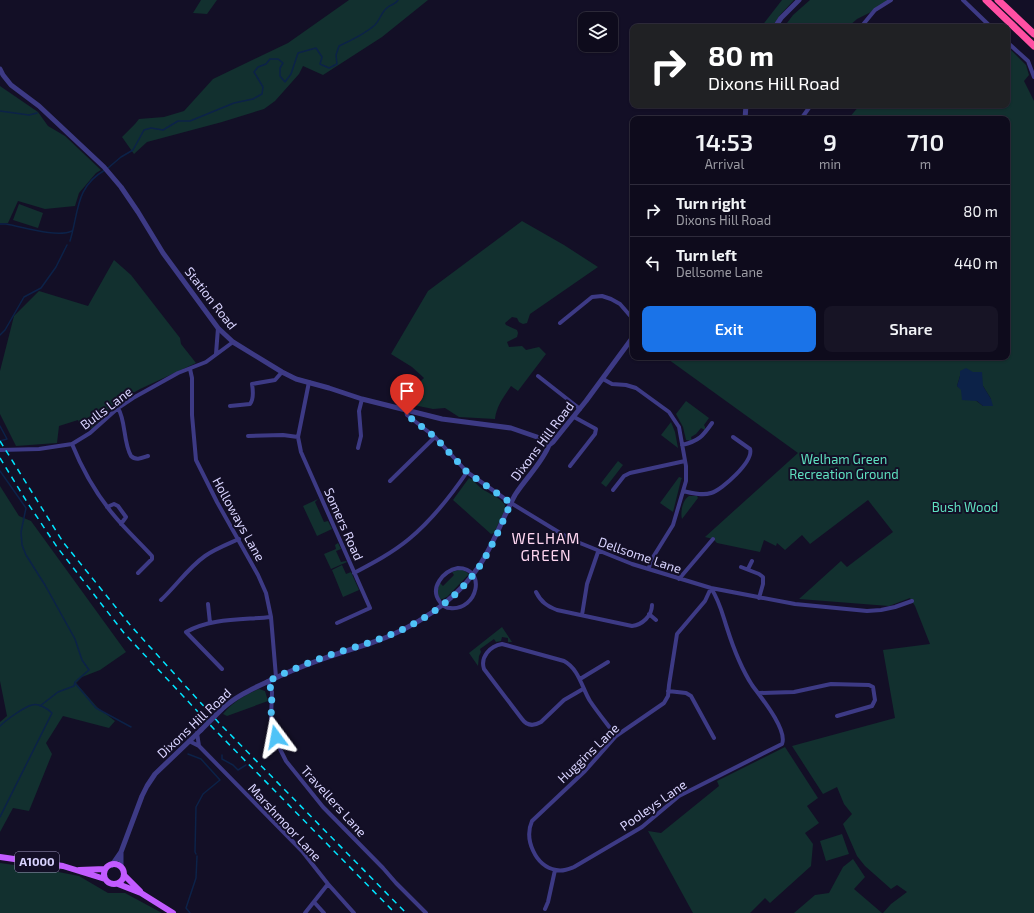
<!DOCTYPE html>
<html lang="en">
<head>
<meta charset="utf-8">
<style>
	:root { --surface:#0e0b1c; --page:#171425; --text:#f1f3f6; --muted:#9b9ba3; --line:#2e2b3b; --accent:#1a73e8 }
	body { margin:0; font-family:"Exo 2",sans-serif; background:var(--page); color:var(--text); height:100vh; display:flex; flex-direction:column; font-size:15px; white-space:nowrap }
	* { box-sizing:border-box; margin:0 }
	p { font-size:13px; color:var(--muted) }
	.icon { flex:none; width:22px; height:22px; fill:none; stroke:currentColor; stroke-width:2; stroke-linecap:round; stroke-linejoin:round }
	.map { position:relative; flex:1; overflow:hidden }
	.side { position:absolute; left:630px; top:116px; width:380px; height:244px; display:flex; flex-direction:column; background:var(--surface); border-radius:8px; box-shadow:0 1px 3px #0004,0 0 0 1px var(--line) }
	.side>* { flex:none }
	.banner { position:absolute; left:630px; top:24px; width:380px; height:84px; border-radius:8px; box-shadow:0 1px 3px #0004,0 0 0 1px var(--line); background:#202124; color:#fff; overflow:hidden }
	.fabs { position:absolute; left:578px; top:12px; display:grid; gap:8px }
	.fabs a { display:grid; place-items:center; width:40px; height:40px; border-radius:8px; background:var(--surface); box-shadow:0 1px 3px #0004,0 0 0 1px var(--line); font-size:20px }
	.pin { position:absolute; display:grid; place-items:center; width:34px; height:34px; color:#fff; margin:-41px -17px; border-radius:50% 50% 50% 0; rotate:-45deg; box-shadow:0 0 4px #0007 }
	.pin .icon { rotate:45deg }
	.me { position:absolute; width:44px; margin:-22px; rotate:347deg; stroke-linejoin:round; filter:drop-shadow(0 0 3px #0008) }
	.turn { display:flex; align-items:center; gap:14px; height:84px; padding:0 12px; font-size:18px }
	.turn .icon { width:52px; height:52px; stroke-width:2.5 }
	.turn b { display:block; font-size:28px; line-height:34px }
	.eta { display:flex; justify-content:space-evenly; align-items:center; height:68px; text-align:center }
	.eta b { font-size:24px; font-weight:600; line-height:28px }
	.cta { display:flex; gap:8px; margin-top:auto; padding:8px 12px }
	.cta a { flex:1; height:46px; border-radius:8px; background:var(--accent); color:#fff; font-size:16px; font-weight:600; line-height:46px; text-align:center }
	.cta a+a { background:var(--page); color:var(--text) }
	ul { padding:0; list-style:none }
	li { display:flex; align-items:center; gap:12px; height:52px; padding:0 12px; border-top:1px solid var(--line) }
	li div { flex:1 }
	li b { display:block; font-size:15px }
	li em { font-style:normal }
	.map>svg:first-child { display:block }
	.green { fill:#12302f; fill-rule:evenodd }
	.water { fill:#0c2248 }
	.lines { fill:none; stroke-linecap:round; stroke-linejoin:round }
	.stream { stroke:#0c2248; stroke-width:1.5 }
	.minor { stroke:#3d3a85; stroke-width:4 }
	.tertiary { stroke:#3d3a85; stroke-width:5 }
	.primary { stroke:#c25bff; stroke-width:6 }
	.motorway { stroke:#ff4fa3; stroke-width:7 }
	.rail { stroke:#00e5ff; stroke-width:1.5; stroke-dasharray:6 5; stroke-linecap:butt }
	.tertiary-bridge { stroke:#3d3a85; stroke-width:5 }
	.route { stroke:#4fc3f7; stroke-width:7; stroke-dasharray:0 12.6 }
	.labels { text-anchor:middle; stroke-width:4; stroke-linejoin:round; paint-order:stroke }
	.shield { fill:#130f26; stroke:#9e99be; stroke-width:1 }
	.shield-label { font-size:12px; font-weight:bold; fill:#d9d4ff }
	.street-label { font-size:13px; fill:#d9d4ff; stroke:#130f26 }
	.park-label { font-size:13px; fill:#5fe0c0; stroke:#130f26 }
	.quarter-label { font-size:15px; letter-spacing:1px; fill:#ffd6f0; stroke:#130f26 }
</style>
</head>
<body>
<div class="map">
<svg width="1034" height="913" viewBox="0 0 1034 913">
	<rect width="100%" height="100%" fill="#130f26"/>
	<!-- green -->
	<path class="green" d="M201,0H217L207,14L193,13Z
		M349,0H428L382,37L323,75L303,66L299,74L275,101L264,109L222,122L147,142L134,154L122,137L135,124L139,119L164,117L184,111L213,79L288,43Z
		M782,0H794L780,15L772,27H761Z
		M810,0H890L875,10L857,19L848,27H784L793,15Z
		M1007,46L1026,65L1029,75L1024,81L1034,101V913H883L891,904L907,892L897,885L891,889L865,866L857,856L843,824L852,814L844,804L837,787L823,794L792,746L895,718L883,650L930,644L915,606L910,598L889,606L799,599L841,561L847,567L893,532L868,500L810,544L802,535L785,550L777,543L776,546L764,540L760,552L717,543L713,539L705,537L798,453L665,357H1007V119H848L860,105H1007ZM960,376L983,386L991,399L983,406L957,386Z
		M0,86L38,112L48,126L65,136L101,170L96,173L79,193L75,206L45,209L18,201L8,223H0Z
		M19,204L43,213L38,228L13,220Z
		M522,221L564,245L598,267L530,314L527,323L523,324L519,322L517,318L512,317L505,323L506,325L517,330L518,333L517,337L507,342L509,347L522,346L526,350L539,347L546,354L518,391L511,386C504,396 496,407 495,419L459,417L445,408L433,409L399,402L424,378L412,367L391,354L428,291Z
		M114,260L131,275L180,338L181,344L196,363L140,389L114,404L102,419L91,429L88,421L79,423L78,420L59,426L57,443L16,446L0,414V371L14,316L39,291L88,306Z
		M686,401L709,418L704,425L705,427V430L701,428L696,434L691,437L692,441L686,440L683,427L676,414Z
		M671,422L675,432L678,448L661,435Z
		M618,461L623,465L606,487L601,483Z
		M679,477L682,478L681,480L673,512L660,503Z
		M469,478C474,480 477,485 481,488C489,494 500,497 505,505V510L494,533L491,534L453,500Z
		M0,486L19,516L31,521L126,652L100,670L82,677L76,683L97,707L115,721L109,728L63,716L46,743L52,754L29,811L13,808L0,832V722L7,716L0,681Z
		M689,496H697L698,498L682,519C680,512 683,499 689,496Z
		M318,499L315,502L324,522L328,521L332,529L317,536L303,506Z
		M338,543L341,549L336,551L341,562L346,561L347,562L331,569L324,554L336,549L335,545Z
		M342,565L346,574L351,572L359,590L343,597L332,570Z
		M462,569L469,574L447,597L440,600C437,596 437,588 440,583L443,586L454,575L452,572Z
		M502,627L512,642H508V638L502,637L501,641L496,642L494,639L480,649L481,652L479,656L478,666L469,653Z
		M259,689L265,691L268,701L227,716L223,714C233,702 245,695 259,689Z
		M785,747L818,798L807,806L819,823L805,833L813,844L811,866L770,903L765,898L750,913H693L648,831L661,833L719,786L717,781Z
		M842,834L849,854L826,861L820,841Z
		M853,859L865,877L854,889L882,913H794L815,895L829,893L843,867Z
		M0,863L43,869L79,876L108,893H125L162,913H0Z"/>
	<!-- water -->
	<path class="water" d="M966,368L973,372H982L983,386L991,399L993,406H983L977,401L962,400L961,390L957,386L960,376V371Z"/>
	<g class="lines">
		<!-- stream -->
		<path class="stream" d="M0,111L29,115L37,113
			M108,168L121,157L133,150L144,130L151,128L163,130L178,121H190L234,103L253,99L262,94L263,87L254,72L258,67L266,64L270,59H278L283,63L280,68V76L285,82L291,74L298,53L316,48L322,57L320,64L329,68L337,64L336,55L339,46C350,41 366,33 375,25C380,20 381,12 388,7C392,4 395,5 398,0
			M0,224H6C23,227 57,238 72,231
			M70,241C79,212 75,187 105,170
			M0,335L5,330L24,297L41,288L56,267L67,245
			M0,426L7,439L0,441
			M0,471L26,508L21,532L22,545L26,555L45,585L75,639L82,660L89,670L75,682L74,686L58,692L40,706
			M75,683L96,708L131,727
			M0,726C6,720 24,707 32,705C39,703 48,709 52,713L0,817
			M188,754L201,759L220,780L203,794L196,807L195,852L196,854
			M222,755V759L233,765L238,770L246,765
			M190,913L186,908L196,878L197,856"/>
		<!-- minor -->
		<path class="minor" d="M963,0L991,27
			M861,27L875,10L891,0
			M1007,42L1028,61L1034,77
			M801,119L811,105
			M560,323L592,297L602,296L611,299L620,304L633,319
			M216,354L218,328
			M190,369L192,378V415L196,460L217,502L258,575L266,593L271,617L276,677
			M538,376L580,409
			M603,379L612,384L626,385L636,388L669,412L679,427L686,466V481L673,525L650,562L649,569
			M309,382L298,437L301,452L370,608L337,623
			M230,406L250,404C254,399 253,390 252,384L275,380L282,372
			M118,408C126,421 123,442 131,456C136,461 142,458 148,456
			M406,411L407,415L435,437L467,472L511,503L570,539L632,564L711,588L795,604L867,611L881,610L895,607L912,601
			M248,436L283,435L298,437
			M72,444C82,469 95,492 112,513C124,528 139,542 152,556V559L138,573
			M682,445C699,441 703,436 712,423
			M358,448L361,436L359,411L362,399
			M0,450L39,449L72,444L90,433L118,408L133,398L178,373L206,362L233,342
			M570,466L595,434L596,429L574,417
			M390,481L435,437
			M613,490L624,476L630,473L685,461
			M683,491C692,493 702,496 711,493C722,490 754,461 750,449L733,437
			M107,507L114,504L118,506L126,517L121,524
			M741,567L759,574L763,577V584L759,598
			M458,568C487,568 478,611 450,608C446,608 443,606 440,602C429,588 443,571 458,568Z
			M748,569L752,561
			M354,573C373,563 392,553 409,539C432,520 450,497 467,472
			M679,579L713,539
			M711,588C720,602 722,613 727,628C733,647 741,668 752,685C760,696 788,730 782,744L679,796L642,827L574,867C569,869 563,872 556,870C535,866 524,839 532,821L585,771L616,736L664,703L668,696L669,685L677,634L705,601Z
			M536,592C541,602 547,606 557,610L632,626C642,625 652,616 652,605
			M161,600C176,586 188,568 205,556C215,549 228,544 239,539
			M208,604L210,623
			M649,614L656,620
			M582,615L587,584L598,552
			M222,669L186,632C211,618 242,620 271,617
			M580,679L608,662
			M268,681L272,692L271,719L280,749L286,761L323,807L383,868L396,883L426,913
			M583,689L564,700L541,722C534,726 527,726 522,719L484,669C480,657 490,646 502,644L564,661C579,669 582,688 590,701C598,713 608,725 616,736
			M668,691L686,693L691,696L714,738
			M759,693L794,692L831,684L869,685L873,687L875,700L872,706L837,716
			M197,733L199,746
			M189,741L199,746L302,851L328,884L354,913
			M314,902L324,913
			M545,909L548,902L555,870
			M305,913L328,884"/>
		<!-- tertiary -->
		<path class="tertiary" d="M775,27L781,18L799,0
			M0,69L3,75L11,85L39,106L104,167L121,187L138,212L163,253L218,328L233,342L282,372L296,379L329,388L362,399L442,419L511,428L537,437L549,445
			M745,119L746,105
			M222,709C236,696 252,689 269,681C302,665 336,654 371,643C413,629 457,601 481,563C495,541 503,517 515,495C525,479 543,462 549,445L553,442L586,401L633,337
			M121,852V867
			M112,865L121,852L142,796L147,786L155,774L201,730"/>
		<!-- primary -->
		<path class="primary" d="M0,857L63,866L105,879
			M104 874a10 10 0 1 1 20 0a10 10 0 1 1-20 0Z
			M79,870L105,869
			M124,875L140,891
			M118,884L141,893L173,913"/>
		<!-- motorway -->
		<path class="motorway" d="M986,0L1034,46
			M998,0L1034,34"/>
		<!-- rail -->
		<path class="rail" d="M0,441L63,542L131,626L220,724L406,913
			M0,458L27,502L57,547L124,633L214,729L395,913"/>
		<!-- tertiary-bridge -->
		<path class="tertiary-bridge" d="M201,730L222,709"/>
	</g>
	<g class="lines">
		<!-- route -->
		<path class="route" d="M276,737L271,719L272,692L268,681C287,672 307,663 327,656C347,649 368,644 387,636C419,624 452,602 473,575C490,554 500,527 511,503L467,472L435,437L407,415"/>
	</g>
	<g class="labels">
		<!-- shield labels -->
		<rect class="shield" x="15" y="852" width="44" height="20" rx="3"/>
		<g class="shield-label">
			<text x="37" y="866">A1000</text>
		</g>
		<!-- street labels -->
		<g class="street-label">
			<text transform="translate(211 298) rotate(52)" y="5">Station Road</text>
			<text transform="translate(106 408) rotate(-37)" y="5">Bulls Lane</text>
			<text transform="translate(542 441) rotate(-53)" y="5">Dixons Hill Road</text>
			<text transform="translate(239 519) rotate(61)" y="5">Holloways Lane</text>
			<text transform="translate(344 524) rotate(66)" y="5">Somers Road</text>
			<text transform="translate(640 555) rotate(19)" y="5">Dellsome Lane</text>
			<text transform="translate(194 723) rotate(-43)" y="5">Dixons Hill Road</text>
			<text transform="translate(588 753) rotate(-44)" y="5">Huggins Lane</text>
			<text transform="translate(334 801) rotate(48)" y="5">Travellers Lane</text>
			<text transform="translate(653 805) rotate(-35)" y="5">Pooleys Lane</text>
			<text transform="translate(285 822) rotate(47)" y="5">Marshmoor Lane</text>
		</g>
		<!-- park labels -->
		<g class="park-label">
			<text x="844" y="464">Welham Green<tspan x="844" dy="15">Recreation Ground</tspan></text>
			<text x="965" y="512">Bush Wood</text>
		</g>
		<!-- quarter labels -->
		<g class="quarter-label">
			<text x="546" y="544">WELHAM<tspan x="546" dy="17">GREEN</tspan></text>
		</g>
	</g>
</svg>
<div class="fabs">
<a><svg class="icon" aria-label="layers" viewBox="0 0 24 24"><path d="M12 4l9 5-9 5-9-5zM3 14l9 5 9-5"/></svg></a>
</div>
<div class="pin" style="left:407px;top:415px;background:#d93025"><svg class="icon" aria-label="arrive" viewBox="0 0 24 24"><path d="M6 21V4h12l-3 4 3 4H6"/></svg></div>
<svg class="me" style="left:276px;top:737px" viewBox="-20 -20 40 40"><path d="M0-17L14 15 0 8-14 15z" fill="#4fc3f7" stroke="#fff" stroke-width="4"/></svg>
<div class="banner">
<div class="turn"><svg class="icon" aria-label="right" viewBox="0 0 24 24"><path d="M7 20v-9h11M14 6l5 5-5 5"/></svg><div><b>80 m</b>Dixons Hill Road</div></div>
</div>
<section class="side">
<div class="eta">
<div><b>14:53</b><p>Arrival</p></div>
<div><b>9</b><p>min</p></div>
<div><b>710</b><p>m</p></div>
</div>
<ul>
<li><svg class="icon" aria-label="right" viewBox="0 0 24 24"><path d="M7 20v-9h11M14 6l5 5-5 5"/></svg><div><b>Turn right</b><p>Dixons Hill Road</p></div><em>80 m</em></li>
<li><svg class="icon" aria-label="left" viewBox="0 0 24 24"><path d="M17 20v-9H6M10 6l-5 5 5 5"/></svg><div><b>Turn left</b><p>Dellsome Lane</p></div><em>440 m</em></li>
</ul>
<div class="cta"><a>Exit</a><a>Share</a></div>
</section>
</div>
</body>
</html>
